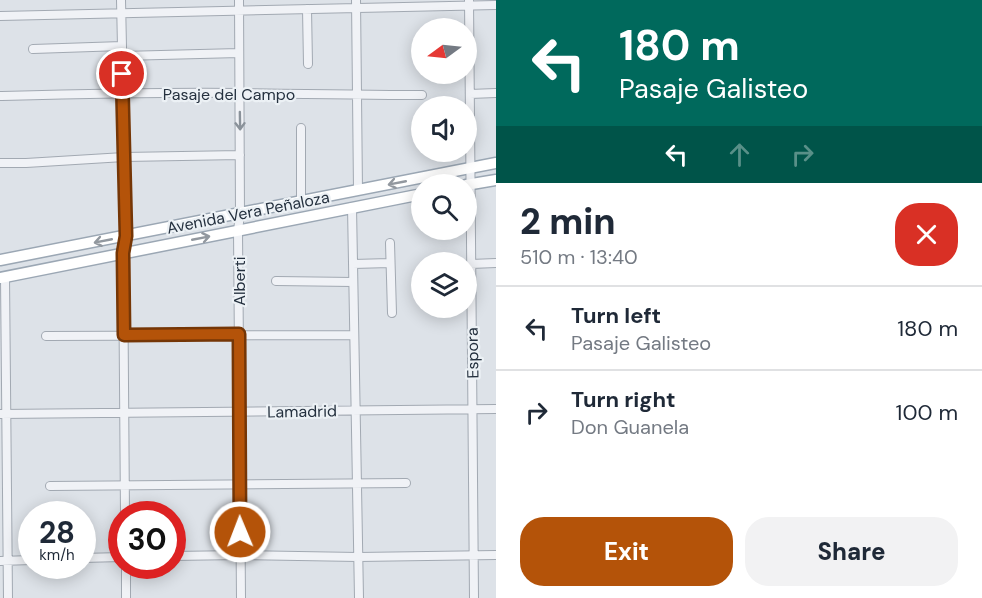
<!DOCTYPE html>
<html lang="en">
<head>
<meta charset="utf-8">
<style>
	:root { --surface:#fff; --page:#f2f2f3; --text:#1f2937; --muted:#747a83; --line:#e0e1e3; --accent:#b45309 }
	body { margin:0; font-family:"DM Sans",sans-serif; background:var(--page); color:var(--text); height:100vh; display:flex; flex-direction:column; font-size:22px; white-space:nowrap }
	* { box-sizing:border-box; margin:0 }
	p { font-size:20px; color:var(--muted) }
	.icon { flex:none; width:33px; height:33px; fill:none; stroke:currentColor; stroke-width:2; stroke-linecap:round; stroke-linejoin:round }
	.map { position:relative; flex:1; overflow:hidden }
	.side { display:flex; flex-direction:column; background:var(--surface); width:486px }
	.side>* { flex:none }
	.banner { background:#00695c; color:#fff; overflow:hidden }
	.needle { width:39px; rotate:255deg }
	.tools { position:absolute; left:411px; top:18px; display:grid; gap:12px }
	.tools a { display:grid; place-items:center; width:66px; height:66px; border-radius:50%; background:var(--surface); box-shadow:0 3px 15px #0003; font-size:30px }
	.speed { position:absolute; left:18px; top:501px; display:flex; gap:12px; font-size:30px; font-weight:700; text-align:center }
	.speed>* { display:grid; place-content:center; width:78px; height:78px; border-radius:50%; background:var(--surface); box-shadow:0 3px 15px #0003; line-height:1 }
	.speed small { font-size:15px; font-weight:400 }
	.speed .limit { border:9px solid #d22; background:#fff; color:#111 }
	.pin { position:absolute; display:grid; place-items:center; width:51px; height:51px; color:#fff; margin:-26px; border:3px solid #fff; border-radius:50%; box-shadow:0 2px 6px #0007 }
	.me { position:absolute; width:66px; margin:-33px; rotate:359deg; stroke-linejoin:round; filter:drop-shadow(0 0 4px #0008) }
	.turn { display:flex; align-items:center; gap:21px; height:126px; padding:0 24px; font-size:27px }
	.turn .icon { width:78px; height:78px; stroke-width:2.5 }
	.turn b { display:block; font-size:42px; line-height:51px }
	.lanes { display:flex; align-items:center; height:57px; padding:0 24px; background:#0003; justify-content:center; gap:30px; direction:ltr }
	.lanes .off { opacity:.35 }
	.round { display:grid; place-items:center; flex:none; width:63px; height:63px; border-radius:24px; background:var(--page) }
	.overview { display:flex; align-items:center; justify-content:space-between; height:102px; padding:0 24px }
	h1 { font-size:36px; font-weight:800; line-height:45px }
	.cta { display:flex; gap:12px; margin-top:auto; padding:12px 24px }
	.cta a { flex:1; height:69px; border-radius:24px; background:var(--accent); color:#fff; font-size:24px; font-weight:800; line-height:69px; text-align:center }
	.cta a+a { background:var(--page); color:var(--text) }
	ul { padding:0; list-style:none }
	li { display:flex; align-items:center; gap:18px; height:84px; padding:0 24px; border-top:2px solid var(--line) }
	li div { flex:1 }
	li b { display:block; font-size:22px }
	li em { font-style:normal }
	main { display:flex; flex:1; min-height:0 }
	.map>svg:first-child { display:block }
	.lines { fill:none; stroke-linecap:round; stroke-linejoin:round }
	.minor-casing { stroke:#a2a9b2; stroke-width:10 }
	.major-casing { stroke:#9ba7b4; stroke-width:13 }
	.minor { stroke:#f0f2f6; stroke-width:8 }
	.major { stroke:#fff; stroke-width:10 }
	.oneway { stroke:#8a929a }
	.oneway2 { stroke:#92989f }
	.route-casing { stroke:#753606; stroke-width:15 }
	.route { stroke:#b45309; stroke-width:10 }
	.labels { text-anchor:middle; stroke-width:4.5; stroke-linejoin:round; paint-order:stroke }
	.street-label { font-size:16px; fill:#25313f; stroke:#ecf1f5 }
</style>
</head>
<body>
<main>
<div class="map">
<svg width="496" height="598" viewBox="0 0 496 598">
	<rect width="100%" height="100%" fill="#dde2e8"/>
	<g class="lines">
		<!-- minor casing -->
		<g class="minor-casing">
			<path id="minor" d="M121,0L126,236L123,253L125,514
				M239,0L240,214L238,231L241,598
				M356,0L358,190
				M469,0L474,598
				M307,9L308,64
				M0,16L496,5
				M33,49L122,46
				M122,56L239,53
				M470,94L496,93
				M0,96C80,94 159,92 239,93C300,94 361,95 422,95
				M301,128V202
				M0,163H26L124,157L240,155
				M352,207L359,598
				M390,243L392,313
				M353,264L390,263
				M471,264L496,263
				M5,277L8,598
				M276,281L353,282
				M46,336L354,335
				M0,414L496,409
				M50,486L406,483
				M172,556L241,555L358,557L496,555
				M82,558L122,557
				M0,561L32,560
				M126,566V598"/>
		</g>
		<!-- major casing -->
		<g class="major-casing">
			<path id="major" d="M466,185L496,180
				M0,260L496,163
				M0,278L422,194"/>
		</g>
		<!-- minor -->
		<use href="#minor" class="minor"/>
		<!-- major -->
		<use href="#major" class="major"/>
	</g>
	<!-- one-way arrows -->
	<defs><path id="oneway-shaft" d="M-6 0H5M1.5-3L5.5 0L1.5 3" fill="none" stroke-width="1.6" stroke-linecap="round" stroke-linejoin="round" transform="scale(1.5)"/></defs>
	<use class="oneway" href="#oneway-shaft" transform="translate(240 121) rotate(89)"/>
	<g class="oneway2">
		<use href="#oneway-shaft" transform="translate(397 183) rotate(169)"/>
		<use href="#oneway-shaft" transform="translate(201 238) rotate(-11)"/>
		<use href="#oneway-shaft" transform="translate(103 241) rotate(169)"/>
	</g>
	<g class="lines">
		<!-- route casing -->
		<g class="route-casing">
			<path id="route" d="M122,74L126,236L123,253L124,335L239,334L240,532"/>
		</g>
		<!-- route -->
		<use href="#route" class="route"/>
	</g>
	<g class="labels">
		<!-- street labels -->
		<g class="street-label">
			<text x="229" y="100">Pasaje del Campo</text>
			<text transform="translate(248 212) rotate(-11)" y="6">Avenida Vera Peñaloza</text>
			<text transform="translate(239 281) rotate(-90)" y="6">Alberti</text>
			<text transform="translate(472 353) rotate(-91)" y="6">Espora</text>
			<text transform="translate(302 411) rotate(-1)" y="6">Lamadrid</text>
		</g>
	</g>
</svg>
<div class="tools">
<a><svg class="needle" viewBox="-14 -14 28 28"><path d="M0-13l5 13h-10z" fill="#e53935"/><path d="M0 13l5-13h-10z" fill="#747a83"/></svg></a>
<a><svg class="icon" aria-label="sound" viewBox="0 0 24 24"><path d="M4 9h4l5-4v14l-5-4H4zM17 9q2 3 0 6"/></svg></a>
<a><svg class="icon" aria-label="search" viewBox="0 0 24 24"><circle cx="10" cy="10" r="6"/><path d="M15 15l6 6"/></svg></a>
<a><svg class="icon" aria-label="layers" viewBox="0 0 24 24"><path d="M12 4l9 5-9 5-9-5zM3 14l9 5 9-5"/></svg></a>
</div>
<div class="speed"><div>28<small>km/h</small></div><div class="limit">30</div></div>
<div class="pin" style="left:122px;top:74px;background:#d93025"><svg class="icon" aria-label="arrive" viewBox="0 0 24 24"><path d="M6 21V4h12l-3 4 3 4H6"/></svg></div>
<svg class="me" style="left:240px;top:532px" viewBox="-20 -20 40 40"><circle r="17" fill="#b45309" stroke="#fff" stroke-width="3"/><path d="M0-11L8 9 0 5-8 9z" fill="#fff"/></svg>
</div>
<section class="side">
<div class="banner">
<div class="turn"><svg class="icon" aria-label="left" viewBox="0 0 24 24"><path d="M17 20v-9H6M10 6l-5 5 5 5"/></svg><div><b>180 m</b>Pasaje Galisteo</div></div>
<div class="lanes"><svg class="icon" aria-label="left" viewBox="0 0 24 24"><path d="M17 20v-9H6M10 6l-5 5 5 5"/></svg><svg class="icon off" aria-label="ahead" viewBox="0 0 24 24"><path d="M12 20V5M6 11l6-6 6 6"/></svg><svg class="icon off" aria-label="right" viewBox="0 0 24 24"><path d="M7 20v-9h11M14 6l5 5-5 5"/></svg></div>
</div>
<div class="overview"><div><h1>2 min</h1><p>510 m · 13:40</p></div><a class="round" style="background:#d93025;color:#fff"><svg class="icon" aria-label="close" viewBox="0 0 24 24"><path d="M6 6l12 12M18 6L6 18"/></svg></a></div>
<ul>
<li><svg class="icon" aria-label="left" viewBox="0 0 24 24"><path d="M17 20v-9H6M10 6l-5 5 5 5"/></svg><div><b>Turn left</b><p>Pasaje Galisteo</p></div><em>180 m</em></li>
<li><svg class="icon" aria-label="right" viewBox="0 0 24 24"><path d="M7 20v-9h11M14 6l5 5-5 5"/></svg><div><b>Turn right</b><p>Don Guanela</p></div><em>100 m</em></li>
</ul>
<div class="cta"><a>Exit</a><a>Share</a></div>
</section>
</main>
</body>
</html>
